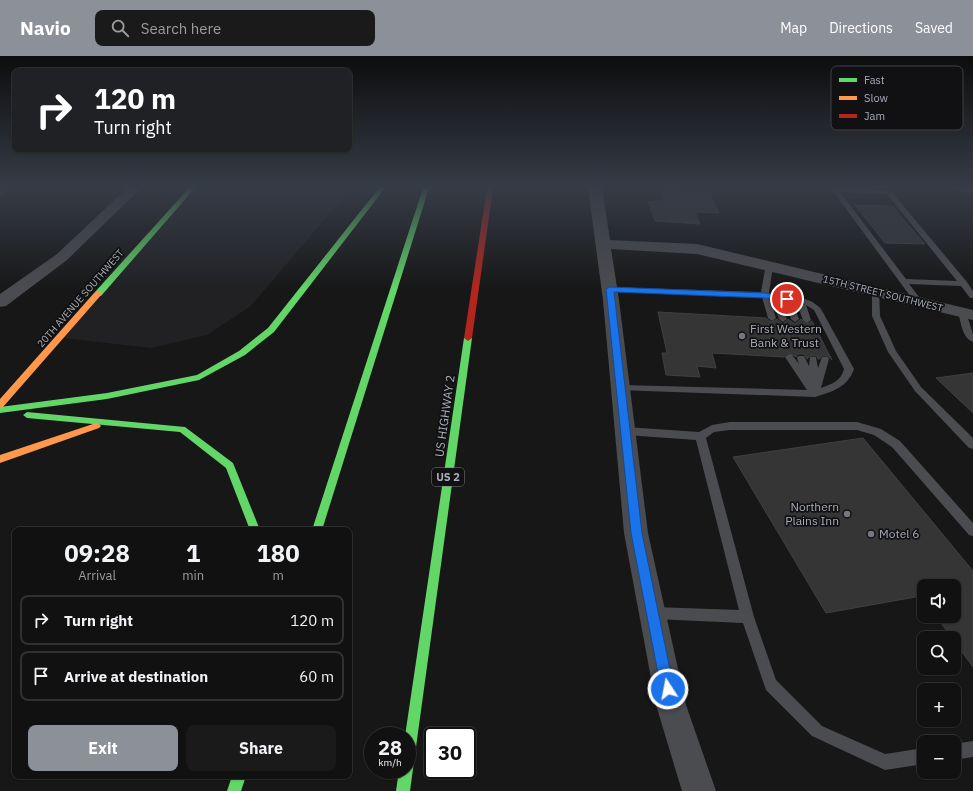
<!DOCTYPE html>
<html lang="en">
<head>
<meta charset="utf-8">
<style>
	:root { --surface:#111; --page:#1a1a1a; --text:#f1f3f6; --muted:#9c9d9f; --line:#303131; --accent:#8c9099 }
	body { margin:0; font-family:"IBM Plex Sans",sans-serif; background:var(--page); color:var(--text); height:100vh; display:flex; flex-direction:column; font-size:15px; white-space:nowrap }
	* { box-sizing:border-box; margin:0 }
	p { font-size:13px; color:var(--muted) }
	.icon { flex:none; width:22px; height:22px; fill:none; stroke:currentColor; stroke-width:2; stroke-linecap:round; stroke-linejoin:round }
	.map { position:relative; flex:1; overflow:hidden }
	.side { position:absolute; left:12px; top:471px; width:340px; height:252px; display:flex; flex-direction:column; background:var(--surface); border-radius:8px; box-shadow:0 1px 3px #0004,0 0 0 1px var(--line) }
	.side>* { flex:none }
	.top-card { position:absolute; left:12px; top:12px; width:340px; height:84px; border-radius:8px; box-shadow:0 1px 3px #0004,0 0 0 1px var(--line); background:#202124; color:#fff; overflow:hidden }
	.buttons { position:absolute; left:917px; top:523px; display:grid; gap:8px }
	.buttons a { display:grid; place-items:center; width:44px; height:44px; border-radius:8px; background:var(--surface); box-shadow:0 1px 3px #0004,0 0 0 1px var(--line); font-size:20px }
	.speed { position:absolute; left:364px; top:671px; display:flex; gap:8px; font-size:20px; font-weight:700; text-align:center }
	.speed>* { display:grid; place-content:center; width:52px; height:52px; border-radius:50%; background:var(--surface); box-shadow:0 1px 3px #0004,0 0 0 1px var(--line); line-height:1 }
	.speed small { font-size:10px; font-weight:400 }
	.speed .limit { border:2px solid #111; border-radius:6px; background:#fff; color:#111 }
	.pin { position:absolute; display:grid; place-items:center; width:34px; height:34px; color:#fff; margin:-17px; border:2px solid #fff; border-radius:50%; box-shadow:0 1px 4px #0007 }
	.me { position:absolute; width:44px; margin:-22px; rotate:349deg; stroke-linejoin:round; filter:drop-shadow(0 0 3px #0008) }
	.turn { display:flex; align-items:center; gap:14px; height:84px; padding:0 16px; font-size:18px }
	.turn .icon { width:52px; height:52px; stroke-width:2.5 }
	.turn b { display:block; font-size:28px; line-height:34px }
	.eta { display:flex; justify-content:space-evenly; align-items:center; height:68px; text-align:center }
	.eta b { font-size:24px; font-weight:800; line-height:28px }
	.action { display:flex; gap:8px; margin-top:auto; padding:8px 16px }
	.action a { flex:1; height:46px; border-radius:8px; background:var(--accent); color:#fff; font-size:16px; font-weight:800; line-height:46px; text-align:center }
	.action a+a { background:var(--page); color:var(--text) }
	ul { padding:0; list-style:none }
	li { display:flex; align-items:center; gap:12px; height:50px; margin:0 8px 6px; padding:0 8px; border:2px solid var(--line); border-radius:8px }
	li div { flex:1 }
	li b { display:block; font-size:15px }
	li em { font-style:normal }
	header { display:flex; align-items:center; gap:24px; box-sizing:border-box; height:56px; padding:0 20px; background:var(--accent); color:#fff }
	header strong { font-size:19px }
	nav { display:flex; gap:22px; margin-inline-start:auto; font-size:14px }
	.search { width:280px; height:36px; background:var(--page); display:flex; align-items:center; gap:10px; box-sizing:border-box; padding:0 14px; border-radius:8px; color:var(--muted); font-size:15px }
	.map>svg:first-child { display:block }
	.built { fill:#212123 }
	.building { fill:#353536; stroke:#3f4043 }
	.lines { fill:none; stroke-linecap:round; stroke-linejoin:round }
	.lane { fill:#4b4c50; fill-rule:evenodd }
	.street { fill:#4b4c50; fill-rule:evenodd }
	.fast { fill:#63d668; fill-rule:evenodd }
	.slow { fill:#ff974d; fill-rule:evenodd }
	.jam { fill:#b3261e; fill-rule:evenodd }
	.route { fill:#1a73e8; stroke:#114b97 }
	.poi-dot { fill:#757880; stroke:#111113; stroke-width:1.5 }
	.labels { text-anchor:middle; stroke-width:3.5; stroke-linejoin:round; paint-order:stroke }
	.far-street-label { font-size:10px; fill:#a8adb8; stroke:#111113 }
	.shield { fill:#111113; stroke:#7b7e86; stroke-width:1 }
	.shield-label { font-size:11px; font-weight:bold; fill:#a8adb8 }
	.poi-label { font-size:12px; fill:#a8adb8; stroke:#111113; text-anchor:start }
	.street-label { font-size:12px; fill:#a8adb8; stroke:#111113 }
	.key { fill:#111113; stroke:#3e4045; stroke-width:1 }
	.key-label { font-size:11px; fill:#a8adb8 }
</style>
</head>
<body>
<header>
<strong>Navio</strong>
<div class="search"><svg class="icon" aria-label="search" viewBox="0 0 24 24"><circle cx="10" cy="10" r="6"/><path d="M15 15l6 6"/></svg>Search here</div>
<nav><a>Map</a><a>Directions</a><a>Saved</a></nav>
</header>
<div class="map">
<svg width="973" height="735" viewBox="0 0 973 735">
	<rect width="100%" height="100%" fill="#171717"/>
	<!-- built -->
	<path class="built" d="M196,132H351L251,250L207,279L151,292L63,282Z"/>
	<!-- building -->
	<path class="building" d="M661,134L709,136L719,157L695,156L700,168L655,165L648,146L664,145Z
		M855,149L892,150L925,188L885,187Z
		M658,256L766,262L771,266L777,263L783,268L788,263L795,268L801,263L807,268L812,265L832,304L828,300H821L820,303H818L817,300H810L807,303L804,298H798L796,301L789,297L784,301L712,297L716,312L697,310L700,321L666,319L662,297H667Z
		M973,317V357L936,322Z
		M863,382L973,515V611L954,585V582H952L936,560H954V530H924V544L921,540L826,557L733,401Z"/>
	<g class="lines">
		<!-- lane -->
		<path class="lane" d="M3,132H9L0,140V134Z
			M835,132L891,135L967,226L973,235V242H970L961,230L909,228L923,246L919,248H916L833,135V133ZM840,136L887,138L957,225L906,223Z
			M949,132H960L973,134V138Z
			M766,208H769L773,210L769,237C786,240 809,239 821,253L854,313C848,331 832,336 815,341L618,334L616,332L618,330L621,329L807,334L785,301L789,298L792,299L799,308L797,302L798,300H804L809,310L810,301H816L818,312L822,301H828L829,303L821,332C832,328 841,325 844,313L814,254L806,249L811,264L807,267L803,264L796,246L792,245L799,263L795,266L791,263L783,244L780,243L787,263L783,266L779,263L771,242H770L776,262L772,265L768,262L762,241L610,235L606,233L610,231L761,236Z
			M872,233H878L879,235L880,260L896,295L921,331L973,382V393L969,392L915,335L888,296L872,260Z
			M962,253L966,256L973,278V286C962,282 961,266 958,256Z
			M730,366H857L881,373L900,385L973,467V480L969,479L892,391L874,379L857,374H730L714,376L706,382L754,561L776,624L822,670L885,698L924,692V708L885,714L812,680L766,634L743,567L654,563L649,562L647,557L649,552L654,551L739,554L696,384L626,379L622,378L621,375L622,372L626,371L699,376L712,369Z
			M973,685V701L954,704V688Z"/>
		<!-- street -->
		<path class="street" d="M127,132H141L67,204L6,250L0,251V238L57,198Z
			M588,132H602L610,184L697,188L973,254V264L697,198L611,193L619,244L648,477L686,649L716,735H682L656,649L624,477L603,244Z"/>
		<!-- fast -->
		<path class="fast" d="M189,132H195L101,240H95V236Z
			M379,132H385L274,276L245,299L199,324L107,343L0,357V351L107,337L197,319L239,295L268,272Z
			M423,132H429L322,474H312Z
			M468,279L472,282L410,735H396L399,714H407V680H405L464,282Z
			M27,356L185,371L233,407L260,474H250L226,412L180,376L27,362L23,359Z
			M232,720H246L241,735H227Z"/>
		<!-- slow -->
		<path class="slow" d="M95,236H101L102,238L3,351L0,352V343Z
			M96,367L99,368L101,370L99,372L0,407V399Z"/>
		<!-- jam -->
		<path class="jam" d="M487,132H493L472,282L468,285L464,282Z"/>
	</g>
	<!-- sky -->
	<linearGradient id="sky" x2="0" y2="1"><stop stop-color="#0d0d0d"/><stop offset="0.56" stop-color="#363c47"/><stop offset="1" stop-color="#363c47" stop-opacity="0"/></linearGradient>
	<rect width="973" height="234" fill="url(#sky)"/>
	<!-- route -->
	<path class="route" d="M610,231L765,237L787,241L791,243L787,245L765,242L614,236L642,477L674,633L672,638L668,640L663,638L661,633L631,477L606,233Z"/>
	<!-- markers -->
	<g class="poi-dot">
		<circle cx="742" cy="280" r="4"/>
		<circle cx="847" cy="458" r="4"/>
		<circle cx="871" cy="478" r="4"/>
	</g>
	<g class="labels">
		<!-- far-street labels -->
		<g class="far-street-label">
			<text transform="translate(883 237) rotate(14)" y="4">15TH STREET SOUTHWEST</text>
			<text transform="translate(80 242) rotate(-49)" y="4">20TH AVENUE SOUTHWEST</text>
		</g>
		<!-- shield labels -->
		<rect class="shield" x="432" y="412" width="32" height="18" rx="3"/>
		<g class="shield-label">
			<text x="448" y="425">US 2</text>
		</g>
		<!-- poi labels -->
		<g class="poi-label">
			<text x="750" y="277">First Western<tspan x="750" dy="14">Bank &amp; Trust</tspan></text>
			<text x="839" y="455" text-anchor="end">Northern<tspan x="839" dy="14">Plains Inn</tspan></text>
			<text x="879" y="482">Motel 6</text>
		</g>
		<!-- street labels -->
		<g class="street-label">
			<text transform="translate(445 360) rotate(-82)" y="4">US HIGHWAY 2</text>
		</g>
	</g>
	<!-- legend -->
	<rect x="831" y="10" width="132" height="64" rx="6" class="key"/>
	<rect x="839" y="22" width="18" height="4" fill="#63d668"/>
	<rect x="839" y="40" width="18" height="4" fill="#ff974d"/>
	<rect x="839" y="58" width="18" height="4" fill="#b3261e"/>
	<g class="key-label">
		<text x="864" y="28">Fast</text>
		<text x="864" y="46">Slow</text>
		<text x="864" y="64">Jam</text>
	</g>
</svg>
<div class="buttons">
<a><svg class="icon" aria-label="sound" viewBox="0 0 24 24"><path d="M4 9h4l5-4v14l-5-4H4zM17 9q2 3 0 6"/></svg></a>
<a><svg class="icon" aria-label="search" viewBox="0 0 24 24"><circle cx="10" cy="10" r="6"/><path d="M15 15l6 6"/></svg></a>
<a>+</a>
<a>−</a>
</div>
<div class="speed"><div>28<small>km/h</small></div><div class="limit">30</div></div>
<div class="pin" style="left:787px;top:243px;background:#d93025"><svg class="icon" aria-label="arrive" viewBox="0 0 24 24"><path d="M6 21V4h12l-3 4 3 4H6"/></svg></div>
<svg class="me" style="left:668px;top:633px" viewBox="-20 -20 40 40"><circle r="17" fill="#1a73e8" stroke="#fff" stroke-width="3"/><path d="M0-11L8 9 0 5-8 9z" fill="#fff"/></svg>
<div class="top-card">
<div class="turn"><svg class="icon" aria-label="right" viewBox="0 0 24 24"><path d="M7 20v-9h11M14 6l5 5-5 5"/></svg><div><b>120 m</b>Turn right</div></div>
</div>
<section class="side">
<div class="eta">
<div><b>09:28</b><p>Arrival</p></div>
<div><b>1</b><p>min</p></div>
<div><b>180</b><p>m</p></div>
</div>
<ul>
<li><svg class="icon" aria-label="right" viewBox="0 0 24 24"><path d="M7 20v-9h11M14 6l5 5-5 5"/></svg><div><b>Turn right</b></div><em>120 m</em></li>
<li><svg class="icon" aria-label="arrive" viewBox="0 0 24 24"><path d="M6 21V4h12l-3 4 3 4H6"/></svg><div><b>Arrive at destination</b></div><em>60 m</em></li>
</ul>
<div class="action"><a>Exit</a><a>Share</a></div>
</section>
</div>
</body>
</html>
